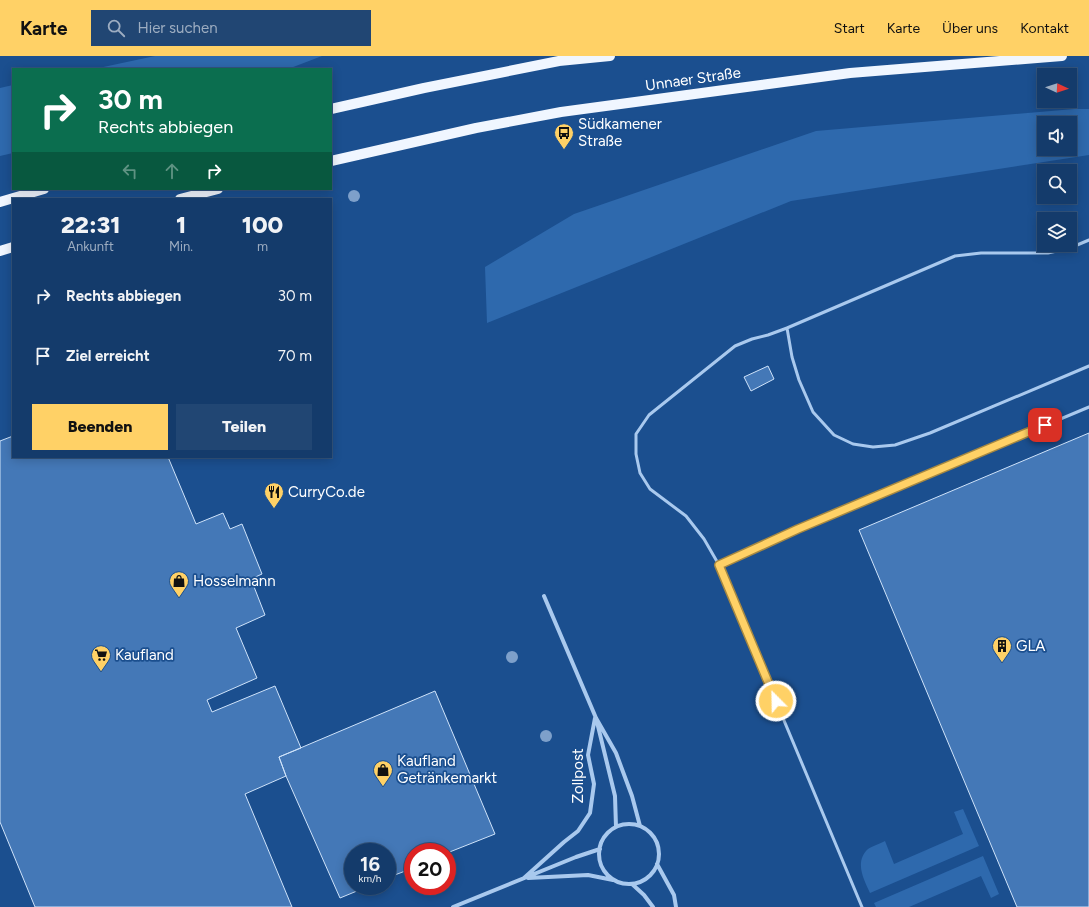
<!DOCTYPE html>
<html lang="de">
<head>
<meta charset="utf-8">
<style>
	:root { --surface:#143b6b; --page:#214673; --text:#f1f3f6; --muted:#9dadc1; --line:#33557e; --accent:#ffd166 }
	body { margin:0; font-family:Figtree,sans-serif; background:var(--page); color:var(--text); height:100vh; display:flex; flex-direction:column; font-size:15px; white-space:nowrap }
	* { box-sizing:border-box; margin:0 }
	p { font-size:13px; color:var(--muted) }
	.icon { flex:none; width:22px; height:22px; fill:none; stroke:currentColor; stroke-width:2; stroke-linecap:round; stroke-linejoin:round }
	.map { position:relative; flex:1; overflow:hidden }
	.panel { position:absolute; left:12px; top:142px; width:320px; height:260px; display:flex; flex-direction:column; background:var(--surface); border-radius:0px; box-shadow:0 2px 10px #0003,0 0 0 1px var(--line) }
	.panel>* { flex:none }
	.hud { position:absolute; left:12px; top:12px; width:320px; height:122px; border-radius:0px; box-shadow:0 2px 10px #0003,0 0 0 1px var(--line); background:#0b6e4f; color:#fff; overflow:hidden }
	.needle { width:26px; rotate:93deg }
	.controls { position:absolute; left:1037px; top:12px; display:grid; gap:8px }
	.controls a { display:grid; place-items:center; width:40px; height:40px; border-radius:0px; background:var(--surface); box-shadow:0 2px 10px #0003,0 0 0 1px var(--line); font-size:20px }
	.speed { position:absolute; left:344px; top:787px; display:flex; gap:8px; font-size:20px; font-weight:700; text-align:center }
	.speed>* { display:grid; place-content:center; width:52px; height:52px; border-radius:50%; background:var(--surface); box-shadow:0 2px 10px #0003,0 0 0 1px var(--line); line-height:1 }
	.speed small { font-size:10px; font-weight:400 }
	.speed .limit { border:6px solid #d22; background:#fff; color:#111 }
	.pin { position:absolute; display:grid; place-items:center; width:34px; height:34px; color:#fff; margin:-17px; border-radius:8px; box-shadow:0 2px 6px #0006 }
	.me { position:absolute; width:44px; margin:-22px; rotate:337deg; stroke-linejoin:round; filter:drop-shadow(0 0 3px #0008) }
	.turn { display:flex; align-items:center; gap:14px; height:84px; padding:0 20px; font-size:18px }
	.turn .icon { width:52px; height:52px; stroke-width:2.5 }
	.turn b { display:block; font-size:28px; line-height:34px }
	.lanes { display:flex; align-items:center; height:38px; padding:0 20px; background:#0003; justify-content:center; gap:20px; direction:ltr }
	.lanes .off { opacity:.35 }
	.eta { display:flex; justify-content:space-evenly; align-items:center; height:68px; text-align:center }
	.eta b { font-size:24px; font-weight:800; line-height:28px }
	.action { display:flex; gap:8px; margin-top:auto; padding:8px 20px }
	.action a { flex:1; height:46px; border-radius:0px; background:var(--accent); color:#111; font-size:16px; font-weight:800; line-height:46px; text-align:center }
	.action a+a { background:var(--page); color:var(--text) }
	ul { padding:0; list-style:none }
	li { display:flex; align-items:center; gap:12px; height:60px; padding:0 20px }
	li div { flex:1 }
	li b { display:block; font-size:15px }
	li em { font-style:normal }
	header { display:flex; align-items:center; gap:24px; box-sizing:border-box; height:56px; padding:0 20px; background:var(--accent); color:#111 }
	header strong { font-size:19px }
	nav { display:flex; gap:22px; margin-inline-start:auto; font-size:14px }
	.search { width:280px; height:36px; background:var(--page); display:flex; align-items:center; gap:10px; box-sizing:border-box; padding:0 14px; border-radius:0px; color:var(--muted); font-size:15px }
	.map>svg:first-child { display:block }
	.green { fill:#2e69ad; fill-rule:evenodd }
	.building { fill:#4478b7; stroke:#cfe3fa }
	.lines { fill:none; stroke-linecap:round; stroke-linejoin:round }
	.lane { stroke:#a9c9ee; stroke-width:3 }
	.street { stroke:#a9c9ee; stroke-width:4 }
	.primary { stroke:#f0f6ff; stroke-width:10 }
	.tree { fill:#7ea0ca }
	.route-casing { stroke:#a68842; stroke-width:10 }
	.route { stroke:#ffd166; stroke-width:7 }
	.labels { text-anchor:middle; stroke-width:3.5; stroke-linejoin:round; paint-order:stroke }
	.street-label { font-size:15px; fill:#fff; stroke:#1b4f8f }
	.poi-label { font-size:15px; fill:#fff; stroke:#1b4f8f; text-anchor:start }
</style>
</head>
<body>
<header>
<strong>Karte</strong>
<div class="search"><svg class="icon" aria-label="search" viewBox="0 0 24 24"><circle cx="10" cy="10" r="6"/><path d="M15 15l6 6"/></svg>Hier suchen</div>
<nav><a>Start</a><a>Karte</a><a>Über uns</a><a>Kontakt</a></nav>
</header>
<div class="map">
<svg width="1089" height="851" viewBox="0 0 1089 851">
	<rect width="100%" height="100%" fill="#1b4f8f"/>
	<!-- green -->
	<path class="green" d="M155,0H322L288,13H94Z
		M13,29V97L0,100V32Z
		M1074,53H1089V99L791,145L487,267L485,211L574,158L816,75ZM1044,67H1070V93H1044Z
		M963,753L979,790L870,837C864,824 854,806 868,793C872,790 880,788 885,785L894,808L963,778L954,756Z
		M983,800L999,838L991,842L981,820L909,851H876L874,847Z"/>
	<!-- building -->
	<path class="building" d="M768,310L774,323L751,335L744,321Z
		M1089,377V851H1017L859,474Z
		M13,380V401H168L196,468L223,457L230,473L242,468L262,518L251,523L265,559L236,572L257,622L207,644L212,656L275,630L301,692L279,701L286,720L245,738L292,851H35L0,766V385Z
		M435,635L495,778L447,797V796H413V812L387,822V796H353V830H369L340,842L286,720L279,701Z"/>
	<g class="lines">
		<!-- lane -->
		<path class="lane" d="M1089,184L1070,192L1048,197H981L955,200L787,272L792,301L799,324L813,356L834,379L853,388L873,391L895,389L930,377L1089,310
			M719,509L704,483L686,460L650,433L640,417L636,398V378L649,359L735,290L752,283L768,279L787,272
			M862,851L719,509L798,473L1089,351"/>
		<!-- street -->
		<path class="street" d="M544,540L596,662L616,697L632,740L640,770
			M597,666L615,740L616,771
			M599 798a30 30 0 1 1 60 0a30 30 0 1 1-60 0Z
			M657,808L674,839L676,851
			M524,822L564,786L578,775L590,757L594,728L588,699L595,662
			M528,822L588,819L613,824
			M632,828L644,839L653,851
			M453,851L576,801L600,793"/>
		<!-- primary -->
		<path class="primary" d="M331,53L424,32L559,5L610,0
			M331,105L476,72L561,56L850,17L1062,0
			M180,143L218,133
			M0,146L44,133
			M0,195L13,191"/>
	</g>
	<!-- trees -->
	<g class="tree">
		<circle cx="354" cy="140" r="6"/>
		<circle cx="512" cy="601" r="6"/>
		<circle cx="546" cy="680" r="6"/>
	</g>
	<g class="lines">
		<!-- route casing -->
		<g class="route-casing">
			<path id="route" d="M776,645L719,509L798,473L1045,369"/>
		</g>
		<!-- route -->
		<use href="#route" class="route"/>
	</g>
	<!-- icons -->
	<defs>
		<g id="bus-pin" transform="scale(1)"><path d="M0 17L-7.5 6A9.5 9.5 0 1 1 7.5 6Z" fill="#ffd166" stroke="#1b4f8f"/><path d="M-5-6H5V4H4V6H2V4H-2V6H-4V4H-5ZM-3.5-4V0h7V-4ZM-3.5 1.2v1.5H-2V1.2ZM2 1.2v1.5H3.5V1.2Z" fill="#111"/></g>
		<g id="restaurant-pin" transform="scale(1)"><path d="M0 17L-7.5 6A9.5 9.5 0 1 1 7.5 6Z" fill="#ffd166" stroke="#1b4f8f"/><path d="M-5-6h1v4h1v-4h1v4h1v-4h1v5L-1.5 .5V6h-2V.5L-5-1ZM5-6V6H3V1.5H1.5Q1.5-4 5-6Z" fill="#111"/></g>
		<g id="shop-pin" transform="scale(1)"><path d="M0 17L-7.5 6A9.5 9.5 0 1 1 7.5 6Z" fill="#ffd166" stroke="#1b4f8f"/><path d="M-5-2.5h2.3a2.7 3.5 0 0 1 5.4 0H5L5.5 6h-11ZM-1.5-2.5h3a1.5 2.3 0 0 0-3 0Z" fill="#111"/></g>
		<g id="building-pin" transform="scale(1)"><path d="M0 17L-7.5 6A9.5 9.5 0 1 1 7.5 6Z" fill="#ffd166" stroke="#1b4f8f"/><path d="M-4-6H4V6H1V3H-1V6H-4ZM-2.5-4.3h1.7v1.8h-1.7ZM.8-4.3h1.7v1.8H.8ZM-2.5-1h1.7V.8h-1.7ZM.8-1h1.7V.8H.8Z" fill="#111"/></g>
		<g id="supermarket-pin" transform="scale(1)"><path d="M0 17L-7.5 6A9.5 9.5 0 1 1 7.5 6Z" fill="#ffd166" stroke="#1b4f8f"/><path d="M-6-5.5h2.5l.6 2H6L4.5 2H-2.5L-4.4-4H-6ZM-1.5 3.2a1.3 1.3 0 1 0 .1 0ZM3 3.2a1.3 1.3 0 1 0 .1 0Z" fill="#111"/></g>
	</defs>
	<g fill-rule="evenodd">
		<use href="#bus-pin" x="564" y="77"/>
		<use href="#restaurant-pin" x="274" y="436"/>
		<use href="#shop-pin" x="179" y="525"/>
		<use href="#building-pin" x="1002" y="590"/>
		<use href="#supermarket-pin" x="101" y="599"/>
		<use href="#shop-pin" x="383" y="714"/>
	</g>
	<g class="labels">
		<!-- street labels -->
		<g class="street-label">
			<text transform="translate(693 23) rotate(-8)" y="5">Unnaer Straße</text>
			<text transform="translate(578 720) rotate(-90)" y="5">Zollpost</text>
		</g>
		<!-- poi labels -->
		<g class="poi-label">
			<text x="578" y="73">Südkamener<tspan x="578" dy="17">Straße</tspan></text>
			<text x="288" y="441">CurryCo.de</text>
			<text x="193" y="530">Hosselmann</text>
			<text x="1016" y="595">GLA</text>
			<text x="115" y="604">Kaufland</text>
			<text x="397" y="710">Kaufland<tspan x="397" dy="17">Getränkemarkt</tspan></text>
		</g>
	</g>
</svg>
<div class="controls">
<a><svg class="needle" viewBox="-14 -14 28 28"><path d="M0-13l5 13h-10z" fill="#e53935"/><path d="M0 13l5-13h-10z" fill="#9dadc1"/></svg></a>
<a><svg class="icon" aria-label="sound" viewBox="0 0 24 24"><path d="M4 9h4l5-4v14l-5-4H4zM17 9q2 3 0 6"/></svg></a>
<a><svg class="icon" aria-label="search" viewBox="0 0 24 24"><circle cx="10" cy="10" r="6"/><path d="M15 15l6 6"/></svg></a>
<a><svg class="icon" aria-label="layers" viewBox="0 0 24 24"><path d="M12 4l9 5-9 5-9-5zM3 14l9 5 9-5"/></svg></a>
</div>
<div class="speed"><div>16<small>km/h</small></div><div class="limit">20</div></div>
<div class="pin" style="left:1045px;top:369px;background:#d93025"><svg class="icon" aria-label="arrive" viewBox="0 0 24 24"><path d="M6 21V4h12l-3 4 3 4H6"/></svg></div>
<svg class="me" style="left:776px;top:645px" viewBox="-20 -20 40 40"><circle r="17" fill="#ffd166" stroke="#fff" stroke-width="3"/><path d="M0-11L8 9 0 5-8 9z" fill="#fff"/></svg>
<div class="hud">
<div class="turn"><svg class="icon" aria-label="right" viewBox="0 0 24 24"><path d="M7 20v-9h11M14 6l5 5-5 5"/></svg><div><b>30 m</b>Rechts abbiegen</div></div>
<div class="lanes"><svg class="icon off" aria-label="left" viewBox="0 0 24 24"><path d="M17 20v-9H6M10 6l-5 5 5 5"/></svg><svg class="icon off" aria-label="ahead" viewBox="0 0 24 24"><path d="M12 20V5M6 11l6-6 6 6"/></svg><svg class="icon" aria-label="right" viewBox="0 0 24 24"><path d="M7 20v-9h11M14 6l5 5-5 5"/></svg></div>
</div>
<section class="panel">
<div class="eta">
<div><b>22:31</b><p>Ankunft</p></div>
<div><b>1</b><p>Min.</p></div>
<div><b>100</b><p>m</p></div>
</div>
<ul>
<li><svg class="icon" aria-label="right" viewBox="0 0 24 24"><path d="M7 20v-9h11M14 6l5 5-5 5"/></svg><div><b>Rechts abbiegen</b></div><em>30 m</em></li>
<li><svg class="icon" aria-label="arrive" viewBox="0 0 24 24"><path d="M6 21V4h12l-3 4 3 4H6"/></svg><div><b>Ziel erreicht</b></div><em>70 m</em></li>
</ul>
<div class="action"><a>Beenden</a><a>Teilen</a></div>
</section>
</div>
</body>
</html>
